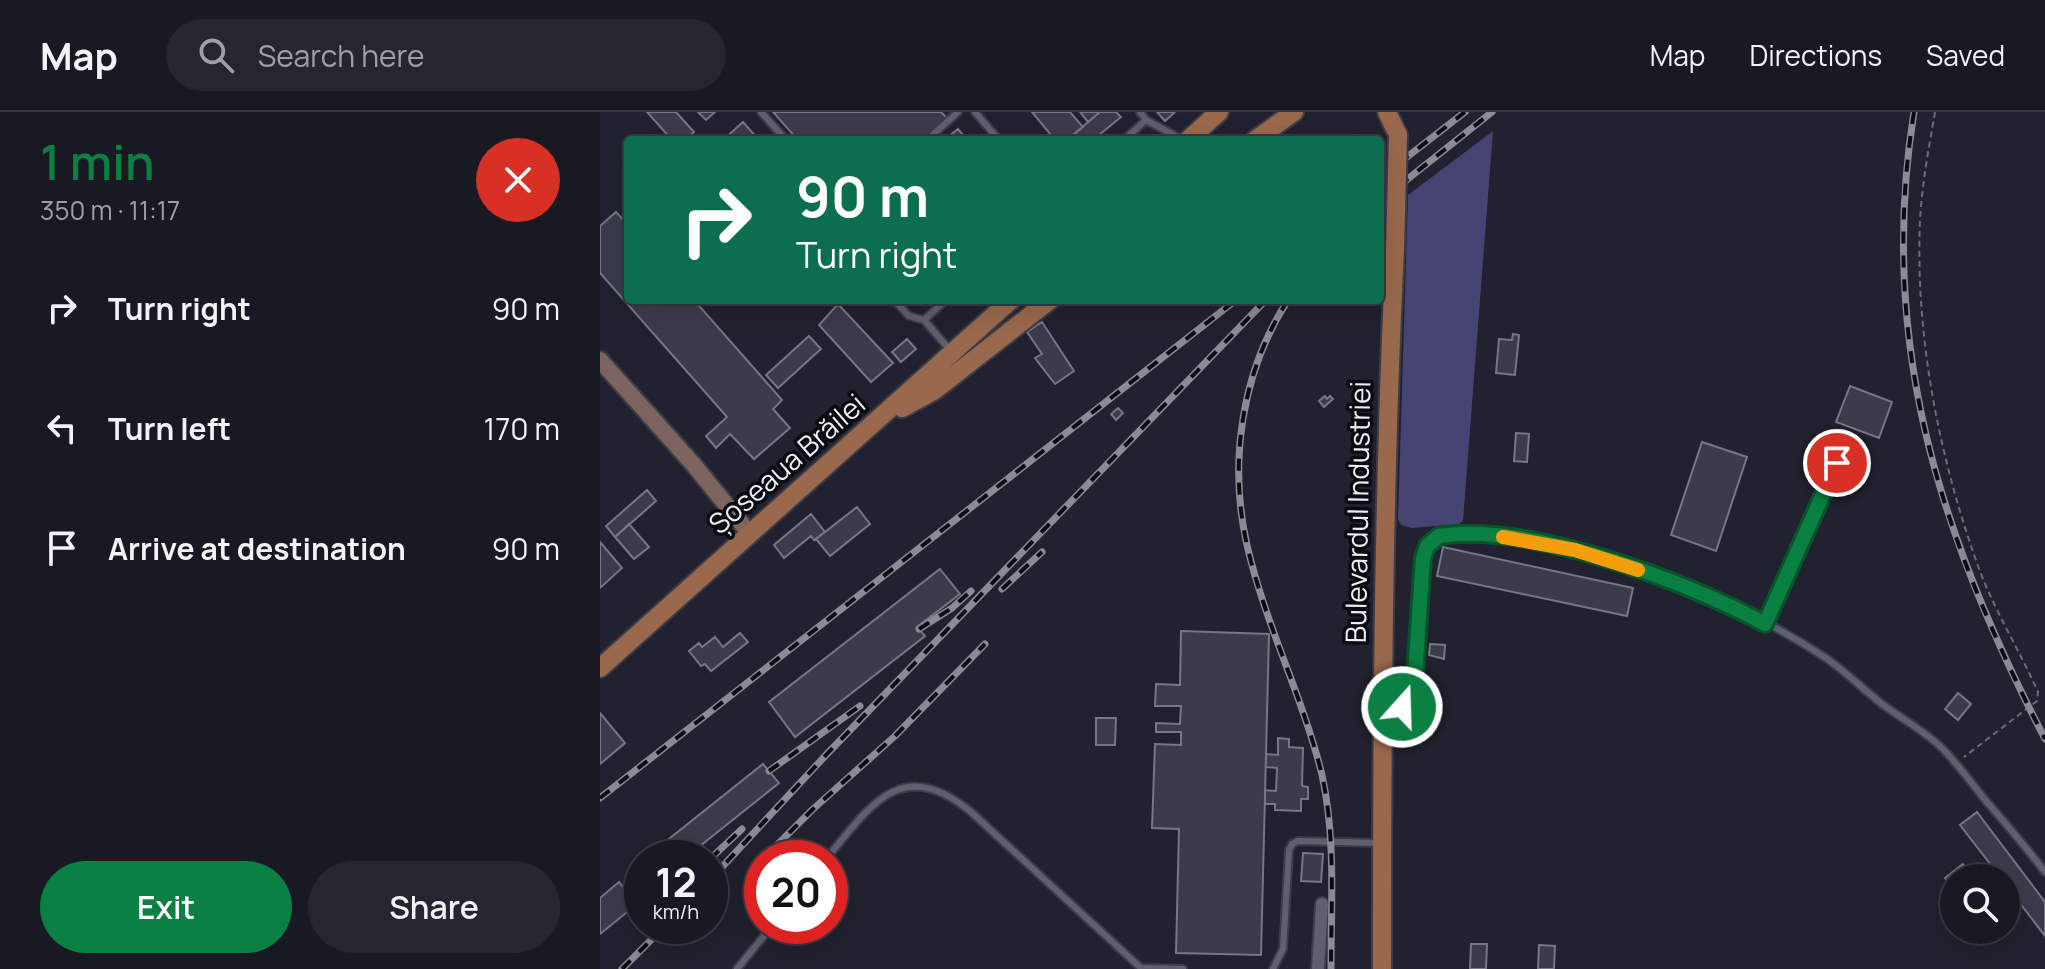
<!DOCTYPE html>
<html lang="en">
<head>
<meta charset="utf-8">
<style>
	:root { --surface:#191923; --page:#262630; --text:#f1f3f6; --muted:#9fa0a6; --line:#373841; --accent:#0b8043 }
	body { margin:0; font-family:Manrope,sans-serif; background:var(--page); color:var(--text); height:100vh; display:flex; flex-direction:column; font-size:30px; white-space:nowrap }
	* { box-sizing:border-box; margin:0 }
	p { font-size:26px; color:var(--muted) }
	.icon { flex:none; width:44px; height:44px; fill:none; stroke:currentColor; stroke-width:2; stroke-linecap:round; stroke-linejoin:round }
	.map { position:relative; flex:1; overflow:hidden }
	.details { display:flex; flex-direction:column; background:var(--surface); width:600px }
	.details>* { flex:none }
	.top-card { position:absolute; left:24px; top:24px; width:760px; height:168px; border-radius:8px; box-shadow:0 8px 32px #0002,0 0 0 2px var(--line); background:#0b6e4f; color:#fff; overflow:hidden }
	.tools { position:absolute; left:1340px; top:752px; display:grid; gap:16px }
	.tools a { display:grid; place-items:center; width:80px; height:80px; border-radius:50%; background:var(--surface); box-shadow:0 8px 32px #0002,0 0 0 2px var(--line); font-size:40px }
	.speed { position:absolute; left:24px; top:728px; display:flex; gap:16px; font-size:40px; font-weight:700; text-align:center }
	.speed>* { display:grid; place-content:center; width:104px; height:104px; border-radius:50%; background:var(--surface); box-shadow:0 8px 32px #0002,0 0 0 2px var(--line); line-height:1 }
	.speed small { font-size:20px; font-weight:400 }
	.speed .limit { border:12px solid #d22; background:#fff; color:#111 }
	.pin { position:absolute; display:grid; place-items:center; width:68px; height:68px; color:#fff; margin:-34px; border:4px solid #fff; border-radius:50%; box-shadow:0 2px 8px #0007 }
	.me { position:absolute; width:88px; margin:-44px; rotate:20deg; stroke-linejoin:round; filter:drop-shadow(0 0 6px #0008) }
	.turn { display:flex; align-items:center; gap:28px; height:168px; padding:0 40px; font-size:36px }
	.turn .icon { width:104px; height:104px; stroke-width:2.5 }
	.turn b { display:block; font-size:56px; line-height:68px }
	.round { display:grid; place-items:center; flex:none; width:84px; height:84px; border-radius:42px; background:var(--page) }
	.headline { display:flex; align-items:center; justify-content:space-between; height:136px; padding:0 40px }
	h1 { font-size:48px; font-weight:600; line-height:60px; color:var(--accent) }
	.primary-button { display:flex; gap:16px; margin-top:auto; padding:16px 40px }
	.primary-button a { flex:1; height:92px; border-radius:48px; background:var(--accent); color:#fff; font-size:32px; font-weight:600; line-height:92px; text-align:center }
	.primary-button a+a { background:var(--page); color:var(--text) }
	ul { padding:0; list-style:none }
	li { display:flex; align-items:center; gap:24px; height:120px; padding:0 40px }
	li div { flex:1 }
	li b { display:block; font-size:30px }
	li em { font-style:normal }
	header { display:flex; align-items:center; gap:48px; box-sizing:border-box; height:112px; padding:0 40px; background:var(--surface); border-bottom:2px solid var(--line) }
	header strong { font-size:38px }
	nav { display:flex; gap:44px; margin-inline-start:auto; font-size:28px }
	.search { width:560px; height:72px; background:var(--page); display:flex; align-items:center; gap:20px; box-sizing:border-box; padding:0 28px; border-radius:44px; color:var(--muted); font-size:30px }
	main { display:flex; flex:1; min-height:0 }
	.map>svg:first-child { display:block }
	.green { fill:#454472 }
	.building { fill:#3b3b4a; stroke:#757686; stroke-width:2 }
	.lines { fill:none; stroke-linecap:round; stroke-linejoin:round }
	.service-casing { stroke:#3d3d48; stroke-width:10 }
	.minor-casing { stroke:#3d3d48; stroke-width:16 }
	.secondary-casing { stroke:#3d3d48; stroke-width:20 }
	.primary-casing { stroke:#3d3d48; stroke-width:22 }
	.path { stroke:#6c6c78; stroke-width:2; stroke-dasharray:6 4; stroke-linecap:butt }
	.service { stroke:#5f5f6f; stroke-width:6 }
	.minor { stroke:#5f5f6f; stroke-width:12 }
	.secondary { stroke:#7d645e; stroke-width:16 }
	.primary { stroke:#9a694d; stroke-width:18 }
	.rail-casing { stroke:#8a8b96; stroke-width:7 }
	.rail { stroke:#0b0c11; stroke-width:4; stroke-dasharray:12; stroke-linecap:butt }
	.primary-bridge-casing { stroke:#3d3d48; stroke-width:22; stroke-linecap:butt }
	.primary-bridge { stroke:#9a694d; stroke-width:18 }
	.route-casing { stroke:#07532c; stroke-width:20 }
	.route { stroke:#0b8043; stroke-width:14 }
	.slow { stroke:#f59e0b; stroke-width:14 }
	.labels { text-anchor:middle; stroke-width:7; stroke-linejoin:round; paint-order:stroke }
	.street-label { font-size:28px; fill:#edeef7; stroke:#0b0c11 }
</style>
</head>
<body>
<header>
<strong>Map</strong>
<div class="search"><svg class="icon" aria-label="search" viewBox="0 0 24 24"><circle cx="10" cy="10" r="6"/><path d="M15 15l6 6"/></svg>Search here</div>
<nav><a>Map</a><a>Directions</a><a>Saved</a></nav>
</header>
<main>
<section class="details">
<div class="headline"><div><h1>1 min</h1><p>350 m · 11:17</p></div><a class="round" style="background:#d93025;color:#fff"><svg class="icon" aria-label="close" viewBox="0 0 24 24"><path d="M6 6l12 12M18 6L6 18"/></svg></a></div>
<ul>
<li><svg class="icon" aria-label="right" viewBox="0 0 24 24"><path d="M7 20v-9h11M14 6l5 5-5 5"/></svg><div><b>Turn right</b></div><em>90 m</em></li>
<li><svg class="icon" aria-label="left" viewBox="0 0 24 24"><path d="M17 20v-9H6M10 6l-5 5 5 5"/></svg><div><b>Turn left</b></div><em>170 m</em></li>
<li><svg class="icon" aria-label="arrive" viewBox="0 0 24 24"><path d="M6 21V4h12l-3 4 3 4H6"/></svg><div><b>Arrive at destination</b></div><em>90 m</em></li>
</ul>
<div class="primary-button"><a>Exit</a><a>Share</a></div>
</section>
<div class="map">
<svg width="1445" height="857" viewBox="0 0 1445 857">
	<rect width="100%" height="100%" fill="#21212f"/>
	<!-- green -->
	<path class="green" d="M893,19L863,409L859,412L812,416L801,413L798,407L808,83Z"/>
	<!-- building -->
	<path class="building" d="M47,0H76L94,20L85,28H72Z
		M98,0H115L106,8Z
		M173,0H341L348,7L324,28H198Z
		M432,0H470L483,15L467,28H455Z
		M480,0H500L488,10Z
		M500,0H516L521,5L493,28H467Z
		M557,0H575L565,9Z
		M143,10L159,28H123Z
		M358,17L367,28H344Z
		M16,100L28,113V188H94L182,288L173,297L190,316L154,347L130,322L116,336L106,324L127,305L0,161V114Z
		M238,192L293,251L271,270L219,213Z
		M442,210L474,259L455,272L435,246L442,242L427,220Z
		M913,222L919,223L915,263L896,261L899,227L912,228Z
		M209,224L221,237L178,276L166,263Z
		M307,227L316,237L301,250L292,240Z
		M1250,274L1292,290L1279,326L1236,310Z
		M725,284L727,287L730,284L733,287L724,295L719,289Z
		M518,296L523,301L516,308L511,302Z
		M916,321L929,322L927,350L914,349Z
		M1102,330L1147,345L1116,439L1071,423Z
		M47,378L56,389L15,425L6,414Z
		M257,395L270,412L230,444L216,427Z
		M211,402L225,420L214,428L211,424L184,446L174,433Z
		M29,412L49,435L34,447L15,425Z
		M0,430L22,456L0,476Z
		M843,435L1033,476L1027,504L837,464Z
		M340,457L360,482L317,515L325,524L195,625L169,590Z
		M581,519L669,522L661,843L576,841L579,717L552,716L555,632L581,633V620H556V611L580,612L581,594H555L556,572L580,573Z
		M140,521L148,530L111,559L105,552L101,554L89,539L99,531L102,535L115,525L123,535Z
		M830,532L845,533L844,547L829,543Z
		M1358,581L1371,592L1358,608L1345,597Z
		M0,601L25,631L0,652Z
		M496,606H516L515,633H496Z
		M678,626L689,627V635L703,636L702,674L708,675V687H701V699L675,698V692H665V678L676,679L677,656L666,655V642L678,643Z
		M163,652L179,671L85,746H45Z
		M1377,700L1445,790V824L1406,773V766H1401L1360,713Z
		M703,741L723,742L721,770L701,769Z
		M1363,752L1374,766H1354V778L1345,766Z
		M19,770L37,792L0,822V786Z
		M1384,818H1403L1391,827Z
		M871,832H887L886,857H870Z
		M939,833L955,834L954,857H938Z"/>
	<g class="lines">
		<!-- service casing -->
		<g class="service-casing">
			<path id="service" d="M161,0L186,28
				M375,0L399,28
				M540,0L546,8L583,28
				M327,28L358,0
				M524,28L546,8
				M294,188L309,204L324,208
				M346,188L324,208L350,238
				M1165,512L1249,324
				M787,606C846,571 796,458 834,427C849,414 909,426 929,429C1032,447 1138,488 1226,546C1246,560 1263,577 1282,592C1302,607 1323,618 1341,635C1358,652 1372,672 1387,690C1407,713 1427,736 1445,760
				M227,746C270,694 301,643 370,699L542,857
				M541,856L583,857
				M137,857L172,814
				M673,857L683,837L689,738L692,732L698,729L779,731"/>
		</g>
		<!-- minor casing -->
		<g class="minor-casing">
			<path id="minor" d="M718,857L722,792"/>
		</g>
		<!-- secondary casing -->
		<g class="secondary-casing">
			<path id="secondary" d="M0,248L93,352L150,422"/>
		</g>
		<!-- primary casing -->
		<g class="primary-casing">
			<path id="primary" d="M787,0L798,23
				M588,28L619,0
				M655,28L694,0
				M302,296L335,278L450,188
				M0,556L411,188
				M782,857C782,617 783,377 795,137"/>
		</g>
		<!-- path -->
		<path class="path" d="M1335,0C1329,35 1322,72 1320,108C1315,224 1339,345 1378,454C1394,498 1419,537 1438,580L1437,589L1364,645"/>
		<!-- service -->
		<use href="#service" class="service"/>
		<!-- minor -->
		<use href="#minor" class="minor"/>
		<!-- secondary -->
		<use href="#secondary" class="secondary"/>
		<!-- primary -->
		<use href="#primary" class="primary"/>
		<!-- rail casing -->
		<g class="rail-casing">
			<path id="rail" d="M1314,0C1277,230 1340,424 1445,627
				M780,66L865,0
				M780,89L892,0
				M688,188C642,259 628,350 647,433C665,512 703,585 722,663C736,726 731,794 731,857
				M402,477L442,440
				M319,517L352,496L371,479
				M169,659L260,594
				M0,686L636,188
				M172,738L212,698L295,624L385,532
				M110,747L142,717
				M110,768L226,643L663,191
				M22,857L65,814"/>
		</g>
		<!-- rail -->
		<use href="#rail" class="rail"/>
		<!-- primary-bridge casing -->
		<g class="primary-bridge-casing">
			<path id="primary-bridge" d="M795,137L798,23"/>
		</g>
		<!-- primary-bridge -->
		<use href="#primary-bridge" class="primary-bridge"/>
	</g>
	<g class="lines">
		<!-- route casing -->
		<g class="route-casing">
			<path id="route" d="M802,595L815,563L823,446L827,434L839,424C927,410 1087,469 1165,512L1237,351"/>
		</g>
		<!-- route -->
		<use href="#route" class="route"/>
		<!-- slow -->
		<path class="slow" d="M903,425L975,438L1038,458"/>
	</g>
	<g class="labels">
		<!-- street labels -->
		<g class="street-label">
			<text transform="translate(187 352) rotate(-41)" y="10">Șoseaua Brăilei</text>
			<text transform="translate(758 400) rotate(-89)" y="10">Bulevardul Industriei</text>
		</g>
	</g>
</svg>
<div class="tools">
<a><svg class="icon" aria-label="search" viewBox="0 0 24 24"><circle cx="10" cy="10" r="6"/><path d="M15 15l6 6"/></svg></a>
</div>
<div class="speed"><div>12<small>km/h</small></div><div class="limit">20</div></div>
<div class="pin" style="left:1237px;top:351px;background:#d93025"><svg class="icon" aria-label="arrive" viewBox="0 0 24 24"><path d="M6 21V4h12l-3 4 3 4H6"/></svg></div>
<svg class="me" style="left:802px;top:595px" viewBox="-20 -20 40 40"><circle r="17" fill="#0b8043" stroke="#fff" stroke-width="3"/><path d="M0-11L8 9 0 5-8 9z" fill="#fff"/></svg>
<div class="top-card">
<div class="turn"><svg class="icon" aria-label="right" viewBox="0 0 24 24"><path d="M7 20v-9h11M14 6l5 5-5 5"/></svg><div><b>90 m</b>Turn right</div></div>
</div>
</div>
</main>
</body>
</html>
